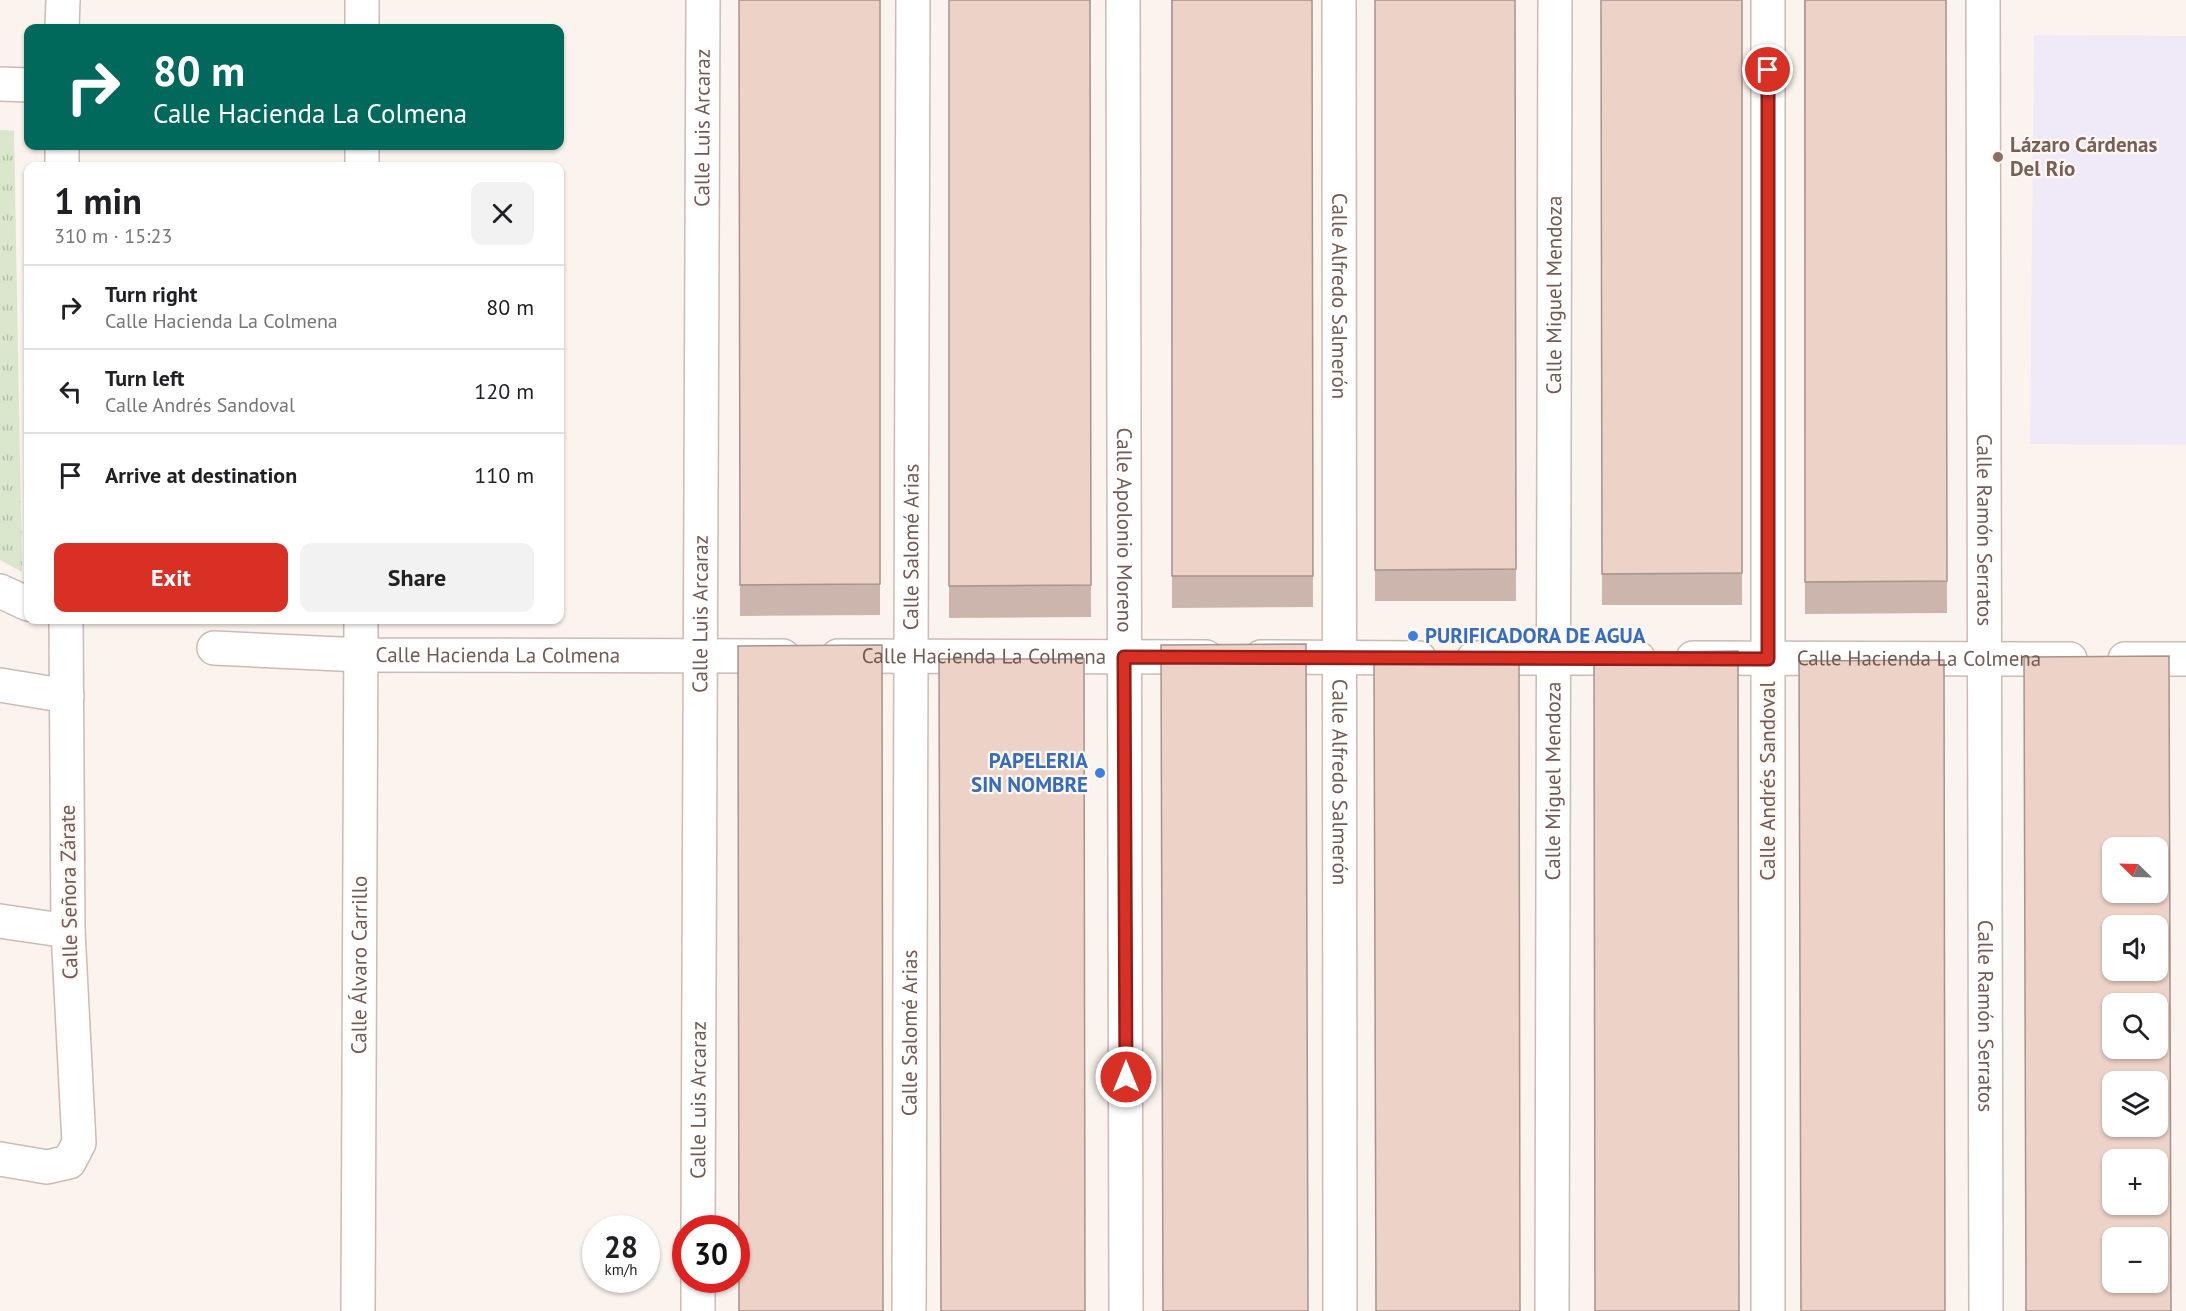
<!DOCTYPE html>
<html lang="en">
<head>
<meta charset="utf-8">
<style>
	:root { --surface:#fff; --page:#f2f2f2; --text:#202124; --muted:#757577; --line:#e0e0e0; --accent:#d93025 }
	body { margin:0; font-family:"PT Sans",sans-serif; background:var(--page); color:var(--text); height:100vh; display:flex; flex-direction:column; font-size:22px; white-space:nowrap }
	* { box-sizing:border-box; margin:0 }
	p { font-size:20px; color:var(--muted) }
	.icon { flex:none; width:33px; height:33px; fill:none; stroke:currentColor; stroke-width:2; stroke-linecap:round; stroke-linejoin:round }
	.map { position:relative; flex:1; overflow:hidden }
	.drawer { position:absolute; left:24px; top:162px; width:540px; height:462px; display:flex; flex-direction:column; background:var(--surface); border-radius:12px; box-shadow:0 2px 4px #0004 }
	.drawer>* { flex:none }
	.hud { position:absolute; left:24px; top:24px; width:540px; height:126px; border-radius:12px; box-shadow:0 2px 4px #0004; background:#00695c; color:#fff; overflow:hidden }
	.needle { width:39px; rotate:293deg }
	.buttons { position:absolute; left:2102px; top:837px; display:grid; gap:12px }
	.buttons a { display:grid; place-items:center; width:66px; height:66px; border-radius:12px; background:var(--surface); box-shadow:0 2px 4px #0004; font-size:30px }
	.speed { position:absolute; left:582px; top:1215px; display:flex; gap:12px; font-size:30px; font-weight:700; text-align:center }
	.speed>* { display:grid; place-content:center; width:78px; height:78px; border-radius:50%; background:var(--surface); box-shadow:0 2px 4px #0004; line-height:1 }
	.speed small { font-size:15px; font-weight:400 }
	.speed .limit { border:9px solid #d22; background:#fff; color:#111 }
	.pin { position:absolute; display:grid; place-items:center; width:51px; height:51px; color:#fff; margin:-26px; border:3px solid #fff; border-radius:50%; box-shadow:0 2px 6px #0007 }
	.me { position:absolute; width:66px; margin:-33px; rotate:0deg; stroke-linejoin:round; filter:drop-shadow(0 0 4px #0008) }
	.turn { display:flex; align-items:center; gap:21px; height:126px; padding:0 30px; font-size:27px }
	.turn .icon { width:78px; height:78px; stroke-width:2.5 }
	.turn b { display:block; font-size:42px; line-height:51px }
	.round { display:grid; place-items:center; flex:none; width:63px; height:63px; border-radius:12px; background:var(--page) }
	.summary { display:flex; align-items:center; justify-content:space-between; height:102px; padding:0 30px }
	h1 { font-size:36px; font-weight:600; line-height:45px }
	.cta { display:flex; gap:12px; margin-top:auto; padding:12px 30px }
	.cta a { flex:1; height:69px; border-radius:12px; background:var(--accent); color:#fff; font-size:24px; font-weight:600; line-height:69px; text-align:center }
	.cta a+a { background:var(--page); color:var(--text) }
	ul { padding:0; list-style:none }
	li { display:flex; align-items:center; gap:18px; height:84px; padding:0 30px; border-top:2px solid var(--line) }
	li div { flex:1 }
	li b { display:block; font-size:22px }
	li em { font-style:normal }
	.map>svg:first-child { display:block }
	.education { fill:#f0e9f7 }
	.grass { fill:url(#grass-tufts) }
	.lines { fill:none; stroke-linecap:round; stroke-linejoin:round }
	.minor-casing { stroke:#ccbbb3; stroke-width:36 }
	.minor { stroke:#fff; stroke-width:33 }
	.wall { fill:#ccb5ac }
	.building { fill:#edd2c8; stroke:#a6938c; stroke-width:1.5; fill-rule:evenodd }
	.route-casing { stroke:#8d1f18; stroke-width:15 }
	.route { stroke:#d93025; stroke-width:10 }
	.education-dot { fill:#8d6e63; stroke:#fdf8f3; stroke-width:2 }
	.shop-dot { fill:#3f7fe0; stroke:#fdf8f3; stroke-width:2 }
	.labels { text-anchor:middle; stroke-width:4.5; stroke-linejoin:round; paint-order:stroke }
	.street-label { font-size:21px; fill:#735a52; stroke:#fdf8f3 }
	.education-label { font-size:21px; font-weight:bold; fill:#785e54; stroke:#fdf8f3; text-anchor:start }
	.shop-label { font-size:21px; font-weight:bold; fill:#366cbe; stroke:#fdf8f3; text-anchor:start }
</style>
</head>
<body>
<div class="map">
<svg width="2186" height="1311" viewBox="0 0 2186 1311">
	<defs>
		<pattern id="grass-tufts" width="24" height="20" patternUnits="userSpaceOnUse" patternTransform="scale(1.5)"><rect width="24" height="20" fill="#dae7cc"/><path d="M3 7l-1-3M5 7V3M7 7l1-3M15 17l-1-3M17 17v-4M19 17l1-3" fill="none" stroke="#b5bea8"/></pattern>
	</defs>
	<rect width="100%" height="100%" fill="#fbf3ed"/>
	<!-- education -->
	<path class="education" d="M2034,35L2186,36V445L2030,444Z"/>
	<!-- grass -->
	<path class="grass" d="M0,130L14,131L22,572L0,560Z"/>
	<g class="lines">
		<!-- minor casing -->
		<g class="minor-casing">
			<g id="minor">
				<path id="s1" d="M1123,0L1126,1311"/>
				<path id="s2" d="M1339,0L1340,1311"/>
				<path id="s3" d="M1983,0L1986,1311"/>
				<path d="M62,28L63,0"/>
				<path d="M362,28V0"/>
				<path d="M0,84L28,85"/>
				<path d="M62,146V166"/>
				<path d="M362,166V146"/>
				<path d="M0,591L28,604"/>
				<path id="s4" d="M214,648L361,655L783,656"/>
				<path id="s5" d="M838,656L1206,657"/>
				<path d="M1261,657L1419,658"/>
				<path d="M1474,658H1638"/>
				<path id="s6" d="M1693,658L2070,659"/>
				<path d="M2125,659H2186"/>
				<path d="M0,685L67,696"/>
				<path d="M0,921L68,931"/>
				<path d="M0,1159L47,1167L69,1162L79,1143L68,931L66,620"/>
				<path id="s7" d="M698,1228L703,0"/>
				<path id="s8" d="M358,1311L361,620"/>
				<path d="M698,1311V1280"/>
				<path id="s9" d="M909,1311L913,0"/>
				<path id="s10" d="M1552,1311L1555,0"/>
				<path d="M1768,1311V0"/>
			</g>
		</g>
		<!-- minor -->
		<use href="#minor" class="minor"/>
	</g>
	<!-- wall -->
	<path class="wall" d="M739,0H880V615L740,616Z
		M949,0H1090L1091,617L949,618Z
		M1171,0H1312L1313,607L1172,608Z
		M1375,0H1515L1516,601H1375Z
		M1601,0H1742V605H1602Z
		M1804,0H1946L1947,613L1805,614Z"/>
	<!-- building -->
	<path class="building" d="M739,0H880V584L740,585Z
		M949,0H1090L1091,585L949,586Z
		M1172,0H1312L1313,576H1172Z
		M1375,0H1515L1516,569L1375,570Z
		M1601,0H1742V573L1602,574Z
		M1805,0H1946L1947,581L1805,582Z
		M1306,644L1308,1311H1163L1161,645Z
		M882,645L883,1311H739L738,646Z
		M1738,651L1739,1311H1595L1594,653Z
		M1374,654H1519L1520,1311H1376Z
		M2169,656L2171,1311H2026L2024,657ZM2112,848H2157V892H2112ZM2112,926H2157V970H2112ZM2112,1004H2157V1048H2112ZM2112,1082H2157V1126H2112ZM2112,1160H2157V1204H2112ZM2112,1238H2157V1282H2112Z
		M939,659H1084L1085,1311H941Z
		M1944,660L1945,1311H1801L1799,661Z"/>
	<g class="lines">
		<!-- route casing -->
		<g class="route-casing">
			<path id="route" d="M1126,1077L1124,657L1768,659V70"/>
		</g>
		<!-- route -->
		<use href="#route" class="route"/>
	</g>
	<!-- markers -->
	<circle class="education-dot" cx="1998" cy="157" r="6"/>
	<g class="shop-dot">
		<circle cx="1413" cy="636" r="6"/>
		<circle cx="1100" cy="773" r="6"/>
	</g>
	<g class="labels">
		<!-- street labels -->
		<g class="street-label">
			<text dy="7" stroke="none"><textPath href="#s7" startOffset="1100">Calle Luis Arcaraz</textPath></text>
			<text dy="7" stroke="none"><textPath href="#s2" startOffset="296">Calle Alfredo Salmerón</textPath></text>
			<text dy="7" stroke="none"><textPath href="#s10" startOffset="1016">Calle Miguel Mendoza</textPath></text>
			<text dy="7" stroke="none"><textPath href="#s1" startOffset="530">Calle Apolonio Moreno</textPath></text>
			<text dy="7" stroke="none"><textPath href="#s3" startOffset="530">Calle Ramón Serratos</textPath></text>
			<text dy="7" stroke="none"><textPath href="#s9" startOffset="764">Calle Salomé Arias</textPath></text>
			<text dy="7" stroke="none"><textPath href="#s7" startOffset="614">Calle Luis Arcaraz</textPath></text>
			<text dy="7" stroke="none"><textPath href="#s4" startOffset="284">Calle Hacienda La Colmena</textPath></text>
			<text dy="7" stroke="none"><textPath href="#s5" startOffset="146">Calle Hacienda La Colmena</textPath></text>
			<text dy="7" stroke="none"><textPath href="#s6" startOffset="226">Calle Hacienda La Colmena</textPath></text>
			<text dy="7" stroke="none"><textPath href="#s10" startOffset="530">Calle Miguel Mendoza</textPath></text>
			<text transform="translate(1768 781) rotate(-90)" y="7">Calle Andrés Sandoval</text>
			<text dy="7" stroke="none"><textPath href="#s2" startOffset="782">Calle Alfredo Salmerón</textPath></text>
			<text transform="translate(69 892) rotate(-91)" y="7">Calle Señora Zárate</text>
			<text dy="7" stroke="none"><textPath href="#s8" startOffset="346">Calle Álvaro Carrillo</textPath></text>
			<text dy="7" stroke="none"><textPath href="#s3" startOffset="1016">Calle Ramón Serratos</textPath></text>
			<text dy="7" stroke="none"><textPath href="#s9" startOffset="278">Calle Salomé Arias</textPath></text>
			<text dy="7" stroke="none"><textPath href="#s7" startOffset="128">Calle Luis Arcaraz</textPath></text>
		</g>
		<!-- education labels -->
		<g class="education-label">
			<text x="2010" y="152">Lázaro Cárdenas<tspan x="2010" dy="24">Del Río</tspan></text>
		</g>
		<!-- shop labels -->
		<g class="shop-label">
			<text x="1425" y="643">PURIFICADORA DE AGUA</text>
			<text x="1088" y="768" text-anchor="end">PAPELERIA<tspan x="1088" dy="24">SIN NOMBRE</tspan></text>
		</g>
	</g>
</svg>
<div class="buttons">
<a><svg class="needle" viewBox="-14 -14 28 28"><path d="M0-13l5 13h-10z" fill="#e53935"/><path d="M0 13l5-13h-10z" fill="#757577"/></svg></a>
<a><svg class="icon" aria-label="sound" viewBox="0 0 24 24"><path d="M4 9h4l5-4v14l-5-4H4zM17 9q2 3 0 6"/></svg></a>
<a><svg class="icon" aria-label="search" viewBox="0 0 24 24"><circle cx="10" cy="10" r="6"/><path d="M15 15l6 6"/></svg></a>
<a><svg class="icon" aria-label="layers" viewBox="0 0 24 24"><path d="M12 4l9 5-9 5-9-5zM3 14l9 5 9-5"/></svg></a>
<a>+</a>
<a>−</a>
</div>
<div class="speed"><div>28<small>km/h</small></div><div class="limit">30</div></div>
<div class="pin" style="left:1768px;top:70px;background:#d93025"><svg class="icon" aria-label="arrive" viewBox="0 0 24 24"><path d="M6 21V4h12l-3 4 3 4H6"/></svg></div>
<svg class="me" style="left:1126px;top:1077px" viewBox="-20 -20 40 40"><circle r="17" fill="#d93025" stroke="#fff" stroke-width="3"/><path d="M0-11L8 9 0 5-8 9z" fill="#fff"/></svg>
<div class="hud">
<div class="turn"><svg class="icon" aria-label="right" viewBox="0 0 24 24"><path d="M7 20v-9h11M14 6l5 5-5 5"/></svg><div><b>80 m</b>Calle Hacienda La Colmena</div></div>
</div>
<section class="drawer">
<div class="summary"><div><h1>1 min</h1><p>310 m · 15:23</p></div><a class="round"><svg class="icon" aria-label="close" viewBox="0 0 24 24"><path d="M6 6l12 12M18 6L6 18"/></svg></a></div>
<ul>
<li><svg class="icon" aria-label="right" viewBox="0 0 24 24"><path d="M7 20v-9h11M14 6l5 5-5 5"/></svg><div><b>Turn right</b><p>Calle Hacienda La Colmena</p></div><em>80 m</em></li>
<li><svg class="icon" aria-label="left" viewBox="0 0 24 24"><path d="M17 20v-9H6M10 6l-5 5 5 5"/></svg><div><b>Turn left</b><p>Calle Andrés Sandoval</p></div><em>120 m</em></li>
<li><svg class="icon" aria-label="arrive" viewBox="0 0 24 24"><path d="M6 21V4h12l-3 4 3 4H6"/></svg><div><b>Arrive at destination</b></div><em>110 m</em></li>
</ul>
<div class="cta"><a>Exit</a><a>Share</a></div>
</section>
</div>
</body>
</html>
